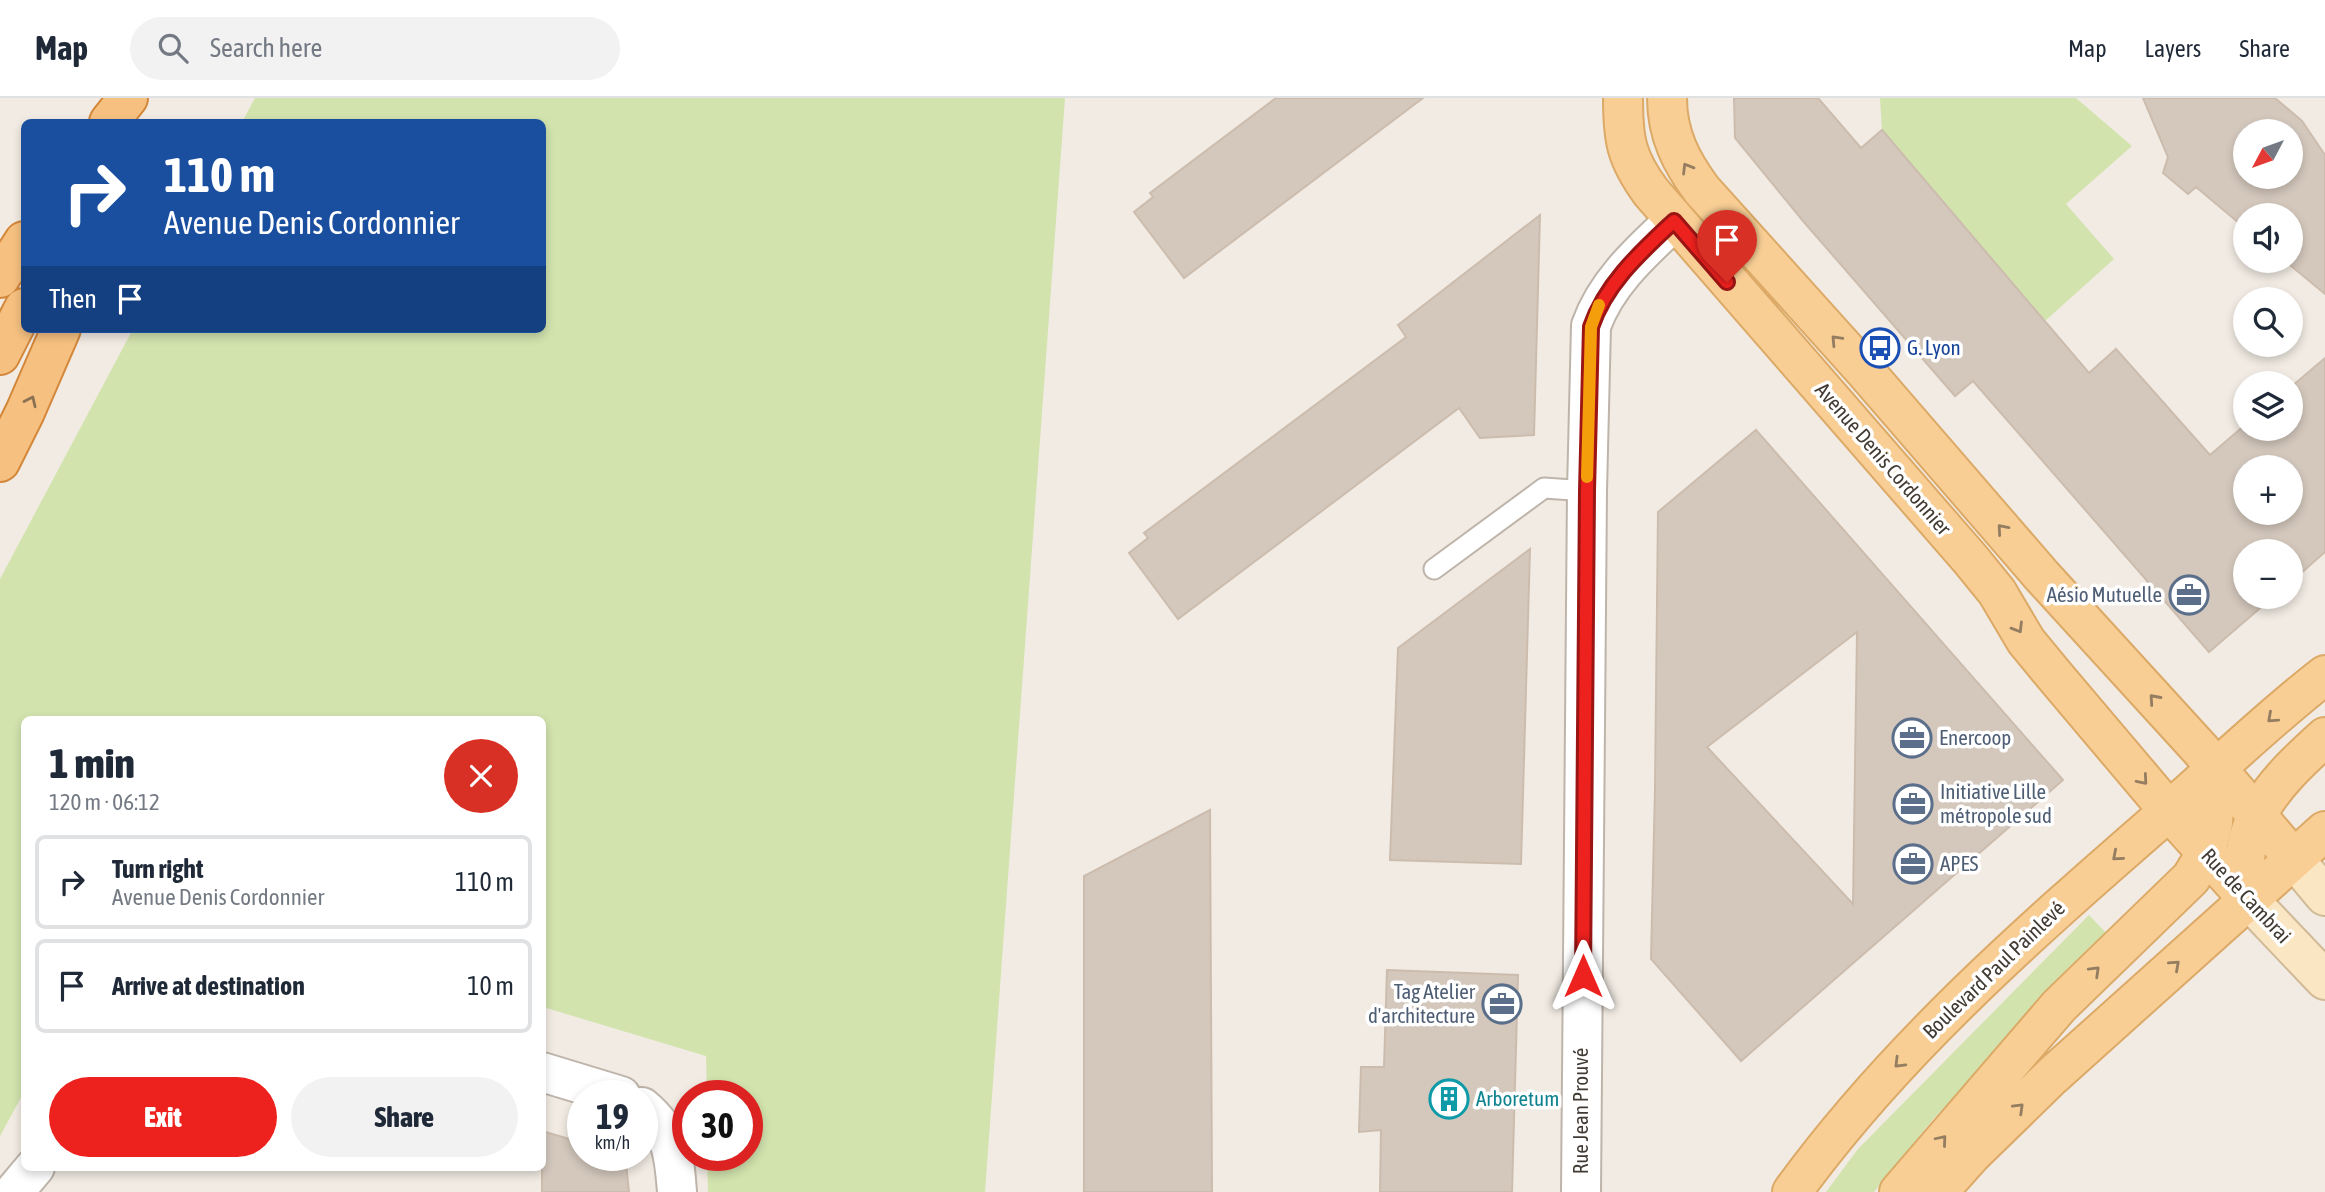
<!DOCTYPE html>
<html lang="en">
<head>
<meta charset="utf-8">
<style>
	:root { --surface:#fff; --page:#f2f2f3; --text:#1f2937; --muted:#747a83; --line:#e0e1e3; --accent:#ed211e }
	body { margin:0; font-family:"Asap Condensed",sans-serif; background:var(--page); color:var(--text); height:100vh; display:flex; flex-direction:column; font-size:26px; white-space:nowrap }
	* { box-sizing:border-box; margin:0 }
	p { font-size:23px; color:var(--muted) }
	.icon { flex:none; width:38px; height:38px; fill:none; stroke:currentColor; stroke-width:2; stroke-linecap:round; stroke-linejoin:round }
	.map { position:relative; flex:1; overflow:hidden }
	.drawer { position:absolute; left:21px; top:618px; width:525px; height:455px; display:flex; flex-direction:column; background:var(--surface); border-radius:10px; box-shadow:0 4px 10px #0003 }
	.drawer>* { flex:none }
	.hud { position:absolute; left:21px; top:21px; width:525px; height:214px; border-radius:10px; box-shadow:0 4px 10px #0003; background:#1a4fa0; color:#fff; overflow:hidden }
	.needle { width:46px; rotate:229deg }
	.buttons { position:absolute; left:2233px; top:21px; display:grid; gap:14px }
	.buttons a { display:grid; place-items:center; width:70px; height:70px; border-radius:50%; background:var(--surface); box-shadow:0 4px 10px #0003; font-size:35px }
	.speed { position:absolute; left:567px; top:982px; display:flex; gap:14px; font-size:35px; font-weight:700; text-align:center }
	.speed>* { display:grid; place-content:center; width:91px; height:91px; border-radius:50%; background:var(--surface); box-shadow:0 4px 10px #0003; line-height:1 }
	.speed small { font-size:18px; font-weight:400 }
	.speed .limit { border:10px solid #d22; background:#fff; color:#111 }
	.pin { position:absolute; display:grid; place-items:center; width:60px; height:60px; color:#fff; margin:-72px -30px; border-radius:50% 50% 50% 0; rotate:-45deg; box-shadow:0 0 7px #0007 }
	.pin .icon { rotate:45deg }
	.me { position:absolute; width:77px; margin:-38px; rotate:0deg; stroke-linejoin:round; filter:drop-shadow(0 0 5px #0008) }
	.turn { display:flex; align-items:center; gap:24px; height:147px; padding:0 28px; font-size:32px }
	.turn .icon { width:91px; height:91px; stroke-width:2.5 }
	.turn b { display:block; font-size:49px; line-height:60px }
	.then { display:flex; align-items:center; height:66px; padding:0 28px; background:#0003; gap:14px; font-size:26px }
	.round { display:grid; place-items:center; flex:none; width:74px; height:74px; border-radius:37px; background:var(--page) }
	.headline { display:flex; align-items:center; justify-content:space-between; height:119px; padding:0 28px }
	h1 { font-size:42px; font-weight:800; line-height:52px }
	.action { display:flex; gap:14px; margin-top:auto; padding:14px 28px }
	.action a { flex:1; height:80px; border-radius:42px; background:var(--accent); color:#fff; font-size:28px; font-weight:800; line-height:80px; text-align:center }
	.action a+a { background:var(--page); color:var(--text) }
	ul { padding:0; list-style:none }
	li { display:flex; align-items:center; gap:21px; height:94px; margin:0 14px 10px; padding:0 14px; border:4px solid var(--line); border-radius:10px }
	li div { flex:1 }
	li b { display:block; font-size:26px }
	li em { font-style:normal }
	header { display:flex; align-items:center; gap:42px; box-sizing:border-box; height:98px; padding:0 35px; background:var(--surface); border-bottom:2px solid var(--line) }
	header strong { font-size:33px }
	nav { display:flex; gap:38px; margin-inline-start:auto; font-size:24px }
	.search { width:490px; height:63px; background:var(--page); display:flex; align-items:center; gap:18px; box-sizing:border-box; padding:0 24px; border-radius:38px; color:var(--muted); font-size:26px }
	.map>svg:first-child { display:block }
	.green { fill:#d2e3ae }
	.building { fill:#d4c8bd; stroke:#ccbcad; stroke-width:2; fill-rule:evenodd }
	.lines { fill:none; stroke-linecap:round; stroke-linejoin:round }
	.service-casing { stroke:#beb4aa; stroke-width:23 }
	.minor-casing { stroke:#beb4aa; stroke-width:42 }
	.secondary-casing { stroke:#d1ba98; stroke-width:42 }
	.primary-casing { stroke:#dca966; stroke-width:42 }
	.trunk-casing { stroke:#d3873b; stroke-width:42 }
	.service { stroke:#fff; stroke-width:19 }
	.minor { stroke:#fff; stroke-width:38 }
	.secondary { stroke:#fbe6c3; stroke-width:38 }
	.primary { stroke:#f8ce95; stroke-width:38 }
	.trunk { stroke:#f6c180; stroke-width:38 }
	.oneway { stroke:#947d60 }
	.oneway2 { stroke:#8a7152 }
	.route-casing { stroke:#9a1514; stroke-width:18 }
	.route { stroke:#ed211e; stroke-width:12 }
	.slow { stroke:#f59e0b; stroke-width:12 }
	.labels { text-anchor:middle; stroke-width:7; stroke-linejoin:round; paint-order:stroke }
	.transit-label { font-size:21px; fill:#164399; stroke:#fff; text-anchor:start }
	.street-label { font-size:21px; fill:#423b34; stroke:#fff }
	.service-label { font-size:21px; fill:#4e5e75; stroke:#fff; text-anchor:start }
	.culture-label { font-size:21px; fill:#0d838f; stroke:#fff; text-anchor:start }
</style>
</head>
<body>
<header>
<strong>Map</strong>
<div class="search"><svg class="icon" aria-label="search" viewBox="0 0 24 24"><circle cx="10" cy="10" r="6"/><path d="M15 15l6 6"/></svg>Search here</div>
<nav><a>Map</a><a>Layers</a><a>Share</a></nav>
</header>
<div class="map">
<svg width="2325" height="1094" viewBox="0 0 2325 1094">
	<rect width="100%" height="100%" fill="#f1ebe3"/>
	<!-- green -->
	<path class="green" d="M255,0H1065L985,1094H708L707,1057H747V998L707,997L706,958L543,909L542,621H24V994L0,1038V481L133,231H542V24H242Z
		M1880,0H2076L2132,48L2066,106L2114,161L2045,223L1882,32Z
		M2089,817L2109,838L1934,1020L1874,1094H1826L1858,1051Z"/>
	<!-- building -->
	<path class="building" d="M1276,0H1423L1184,180L1134,114L1153,99L1150,95Z
		M1734,0H1818L1861,50L1882,32L2089,275L2116,251L2210,357L2245,327V331H2291V289L2325,260V454L2291,484V453H2245V499H2273L2209,554L1973,283L1955,298L1803,123L1735,40ZM2245,369H2291V415H2245Z
		M2143,0H2275L2302,23L2325,57V196L2285,163H2291V117H2245V130L2196,89L2188,96L2163,75L2168,59ZM2245,33H2291V79H2245Z
		M1540,117L1534,337L1480,340L1459,310L1178,521L1129,455L1148,440L1144,435L1406,239L1398,227Z
		M1756,332L2063,682L1741,963L1651,861L1655,690L1658,414ZM1857,534L1853,806L1707,649Z
		M1530,451L1521,766L1390,762L1398,550Z
		M1210,712L1212,1094H1084V778Z
		M1387,872L1518,877L1512,1094H1380L1381,1032L1359,1034L1361,969H1384Z
		M542,1033L583,1045V1057H625L629,1094H542Z"/>
	<g class="lines">
		<!-- service casing -->
		<g class="service-casing">
			<path id="service" d="M1434,471L1544,390L1587,393"/>
		</g>
		<!-- minor casing -->
		<g class="minor-casing">
			<path id="minor" d="M542,974L621,998
				M642,1009C673,1035 674,1056 677,1094
				M14,1094L35,1069
				M1581,1094L1587,393L1591,228C1606,185 1641,154 1674,123"/>
		</g>
		<!-- secondary casing -->
		<g class="secondary-casing">
			<path id="secondary" d="M2294,761L2325,798
				M2248,801L2325,882"/>
		</g>
		<!-- primary casing -->
		<g class="primary-casing">
			<path id="primary" d="M1623,0C1623,42 1626,60 1651,94L1971,462L1997,494L2026,543L2054,577L2169,713L2248,801
				M1667,0C1667,36 1681,64 1702,92L1864,272L2042,478L2200,651L2294,761
				M2248,801C2232,727 2274,685 2325,639
				M1792,1094C1895,952 2029,835 2161,720C2216,672 2268,621 2325,577
				M1899,1094L2059,908L2191,780L2206,755L2213,725L2216,670
				M1938,1094L1971,1057L2052,978L2325,733"/>
		</g>
		<!-- trunk casing -->
		<g class="trunk-casing">
			<path id="trunk" d="M109,24L128,0
				M0,180L24,143
				M0,257L24,210
				M0,364L25,314L61,231"/>
		</g>
		<!-- service -->
		<use href="#service" class="service"/>
		<!-- minor -->
		<use href="#minor" class="minor"/>
		<!-- secondary -->
		<use href="#secondary" class="secondary"/>
		<!-- primary -->
		<use href="#primary" class="primary"/>
		<!-- trunk -->
		<use href="#trunk" class="trunk"/>
	</g>
	<!-- one-way arrows -->
	<defs><path id="oneway-chevron" d="M-2-3.5L2.5 0L-2 3.5" fill="none" stroke-width="1.6" stroke-linecap="round" stroke-linejoin="round" transform="scale(1.75)"/></defs>
	<g class="oneway">
		<use href="#oneway-chevron" transform="translate(1687 70) rotate(-121)"/>
		<use href="#oneway-chevron" transform="translate(1836 242) rotate(-133)"/>
		<use href="#oneway-chevron" transform="translate(2002 431) rotate(-131)"/>
		<use href="#oneway-chevron" transform="translate(2018 530) rotate(59)"/>
		<use href="#oneway-chevron" transform="translate(2154 601) rotate(-132)"/>
		<use href="#oneway-chevron" transform="translate(2272 620) rotate(138)"/>
		<use href="#oneway-chevron" transform="translate(2143 682) rotate(49)"/>
		<use href="#oneway-chevron" transform="translate(2117 758) rotate(139)"/>
		<use href="#oneway-chevron" transform="translate(2175 867) rotate(-42)"/>
		<use href="#oneway-chevron" transform="translate(2095 873) rotate(-44)"/>
		<use href="#oneway-chevron" transform="translate(1899 965) rotate(135)"/>
		<use href="#oneway-chevron" transform="translate(2019 1010) rotate(-44)"/>
		<use href="#oneway-chevron" transform="translate(1942 1042) rotate(-50)"/>
	</g>
	<use class="oneway2" href="#oneway-chevron" transform="translate(31 303) rotate(-65)"/>
	<g class="lines">
		<!-- route casing -->
		<g class="route-casing">
			<path id="route" d="M1583,878L1587,393L1591,229C1606,185 1641,154 1674,123L1727,184"/>
		</g>
		<!-- route -->
		<use href="#route" class="route"/>
		<!-- slow -->
		<path class="slow" d="M1587,379L1591,229L1599,207"/>
	</g>
	<!-- icons -->
	<defs>
		<g id="bus-ring" transform="scale(2.0125)"><circle r="9.5" fill="#fff" stroke="#1a4fb4" stroke-width="1.5"/><path d="M-5-6H5V4H4V6H2V4H-2V6H-4V4H-5ZM-3.5-4V0h7V-4ZM-3.5 1.2v1.5H-2V1.2ZM2 1.2v1.5H3.5V1.2Z" fill="#1a4fb4"/></g>
		<g id="office-ring" transform="scale(2.0125)"><circle r="9.5" fill="#fff" stroke="#5c6f8a" stroke-width="1.5"/><path d="M-6-3h4V-5.5h4V-3h4V5H-6ZM-1-4.5V-3h2v-1.5ZM-6 0V1H6V0Z" fill="#5c6f8a"/></g>
		<g id="building-ring" transform="scale(2.0125)"><circle r="9.5" fill="#fff" stroke="#0f9aa8" stroke-width="1.5"/><path d="M-4-6H4V6H1V3H-1V6H-4ZM-2.5-4.3h1.7v1.8h-1.7ZM.8-4.3h1.7v1.8H.8ZM-2.5-1h1.7V.8h-1.7ZM.8-1h1.7V.8H.8Z" fill="#0f9aa8"/></g>
	</defs>
	<g fill-rule="evenodd">
		<use href="#bus-ring" x="1880" y="250"/>
		<use href="#office-ring" x="2189" y="497"/>
		<use href="#office-ring" x="1912" y="640"/>
		<use href="#office-ring" x="1913" y="706"/>
		<use href="#office-ring" x="1913" y="766"/>
		<use href="#office-ring" x="1502" y="906"/>
		<use href="#building-ring" x="1449" y="1001"/>
	</g>
	<g class="labels">
		<!-- transit labels -->
		<g class="transit-label">
			<text x="1907" y="257">G. Lyon</text>
		</g>
		<!-- street labels -->
		<g class="street-label">
			<text transform="translate(1883 361) rotate(49)" y="7">Avenue Denis Cordonnier</text>
			<text transform="translate(2246 798) rotate(47)" y="7">Rue de Cambrai</text>
			<text transform="translate(1994 872) rotate(-44)" y="7">Boulevard Paul Painlevé</text>
			<text transform="translate(1581 1013) rotate(-90)" y="7">Rue Jean Prouvé</text>
		</g>
		<!-- service labels -->
		<g class="service-label">
			<text x="2162" y="504" text-anchor="end">Aésio Mutuelle</text>
			<text x="1939" y="647">Enercoop</text>
			<text x="1940" y="701">Initiative Lille<tspan x="1940" dy="24">métropole sud</tspan></text>
			<text x="1940" y="773">APES</text>
			<text x="1475" y="901" text-anchor="end">Tag Atelier<tspan x="1475" dy="24">d'architecture</tspan></text>
		</g>
		<!-- culture labels -->
		<g class="culture-label">
			<text x="1476" y="1008">Arboretum</text>
		</g>
	</g>
</svg>
<div class="buttons">
<a><svg class="needle" viewBox="-14 -14 28 28"><path d="M0-13l5 13h-10z" fill="#e53935"/><path d="M0 13l5-13h-10z" fill="#747a83"/></svg></a>
<a><svg class="icon" aria-label="sound" viewBox="0 0 24 24"><path d="M4 9h4l5-4v14l-5-4H4zM17 9q2 3 0 6"/></svg></a>
<a><svg class="icon" aria-label="search" viewBox="0 0 24 24"><circle cx="10" cy="10" r="6"/><path d="M15 15l6 6"/></svg></a>
<a><svg class="icon" aria-label="layers" viewBox="0 0 24 24"><path d="M12 4l9 5-9 5-9-5zM3 14l9 5 9-5"/></svg></a>
<a>+</a>
<a>−</a>
</div>
<div class="speed"><div>19<small>km/h</small></div><div class="limit">30</div></div>
<div class="pin" style="left:1727px;top:184px;background:#d93025"><svg class="icon" aria-label="arrive" viewBox="0 0 24 24"><path d="M6 21V4h12l-3 4 3 4H6"/></svg></div>
<svg class="me" style="left:1583px;top:878px" viewBox="-20 -20 40 40"><path d="M0-17L14 15 0 8-14 15z" fill="#ed211e" stroke="#fff" stroke-width="4"/></svg>
<div class="hud">
<div class="turn"><svg class="icon" aria-label="right" viewBox="0 0 24 24"><path d="M7 20v-9h11M14 6l5 5-5 5"/></svg><div><b>110 m</b>Avenue Denis Cordonnier</div></div>
<div class="then">Then<svg class="icon" aria-label="arrive" viewBox="0 0 24 24"><path d="M6 21V4h12l-3 4 3 4H6"/></svg></div>
</div>
<section class="drawer">
<div class="headline"><div><h1>1 min</h1><p>120 m · 06:12</p></div><a class="round" style="background:#d93025;color:#fff"><svg class="icon" aria-label="close" viewBox="0 0 24 24"><path d="M6 6l12 12M18 6L6 18"/></svg></a></div>
<ul>
<li><svg class="icon" aria-label="right" viewBox="0 0 24 24"><path d="M7 20v-9h11M14 6l5 5-5 5"/></svg><div><b>Turn right</b><p>Avenue Denis Cordonnier</p></div><em>110 m</em></li>
<li><svg class="icon" aria-label="arrive" viewBox="0 0 24 24"><path d="M6 21V4h12l-3 4 3 4H6"/></svg><div><b>Arrive at destination</b></div><em>10 m</em></li>
</ul>
<div class="action"><a>Exit</a><a>Share</a></div>
</section>
</div>
</body>
</html>
